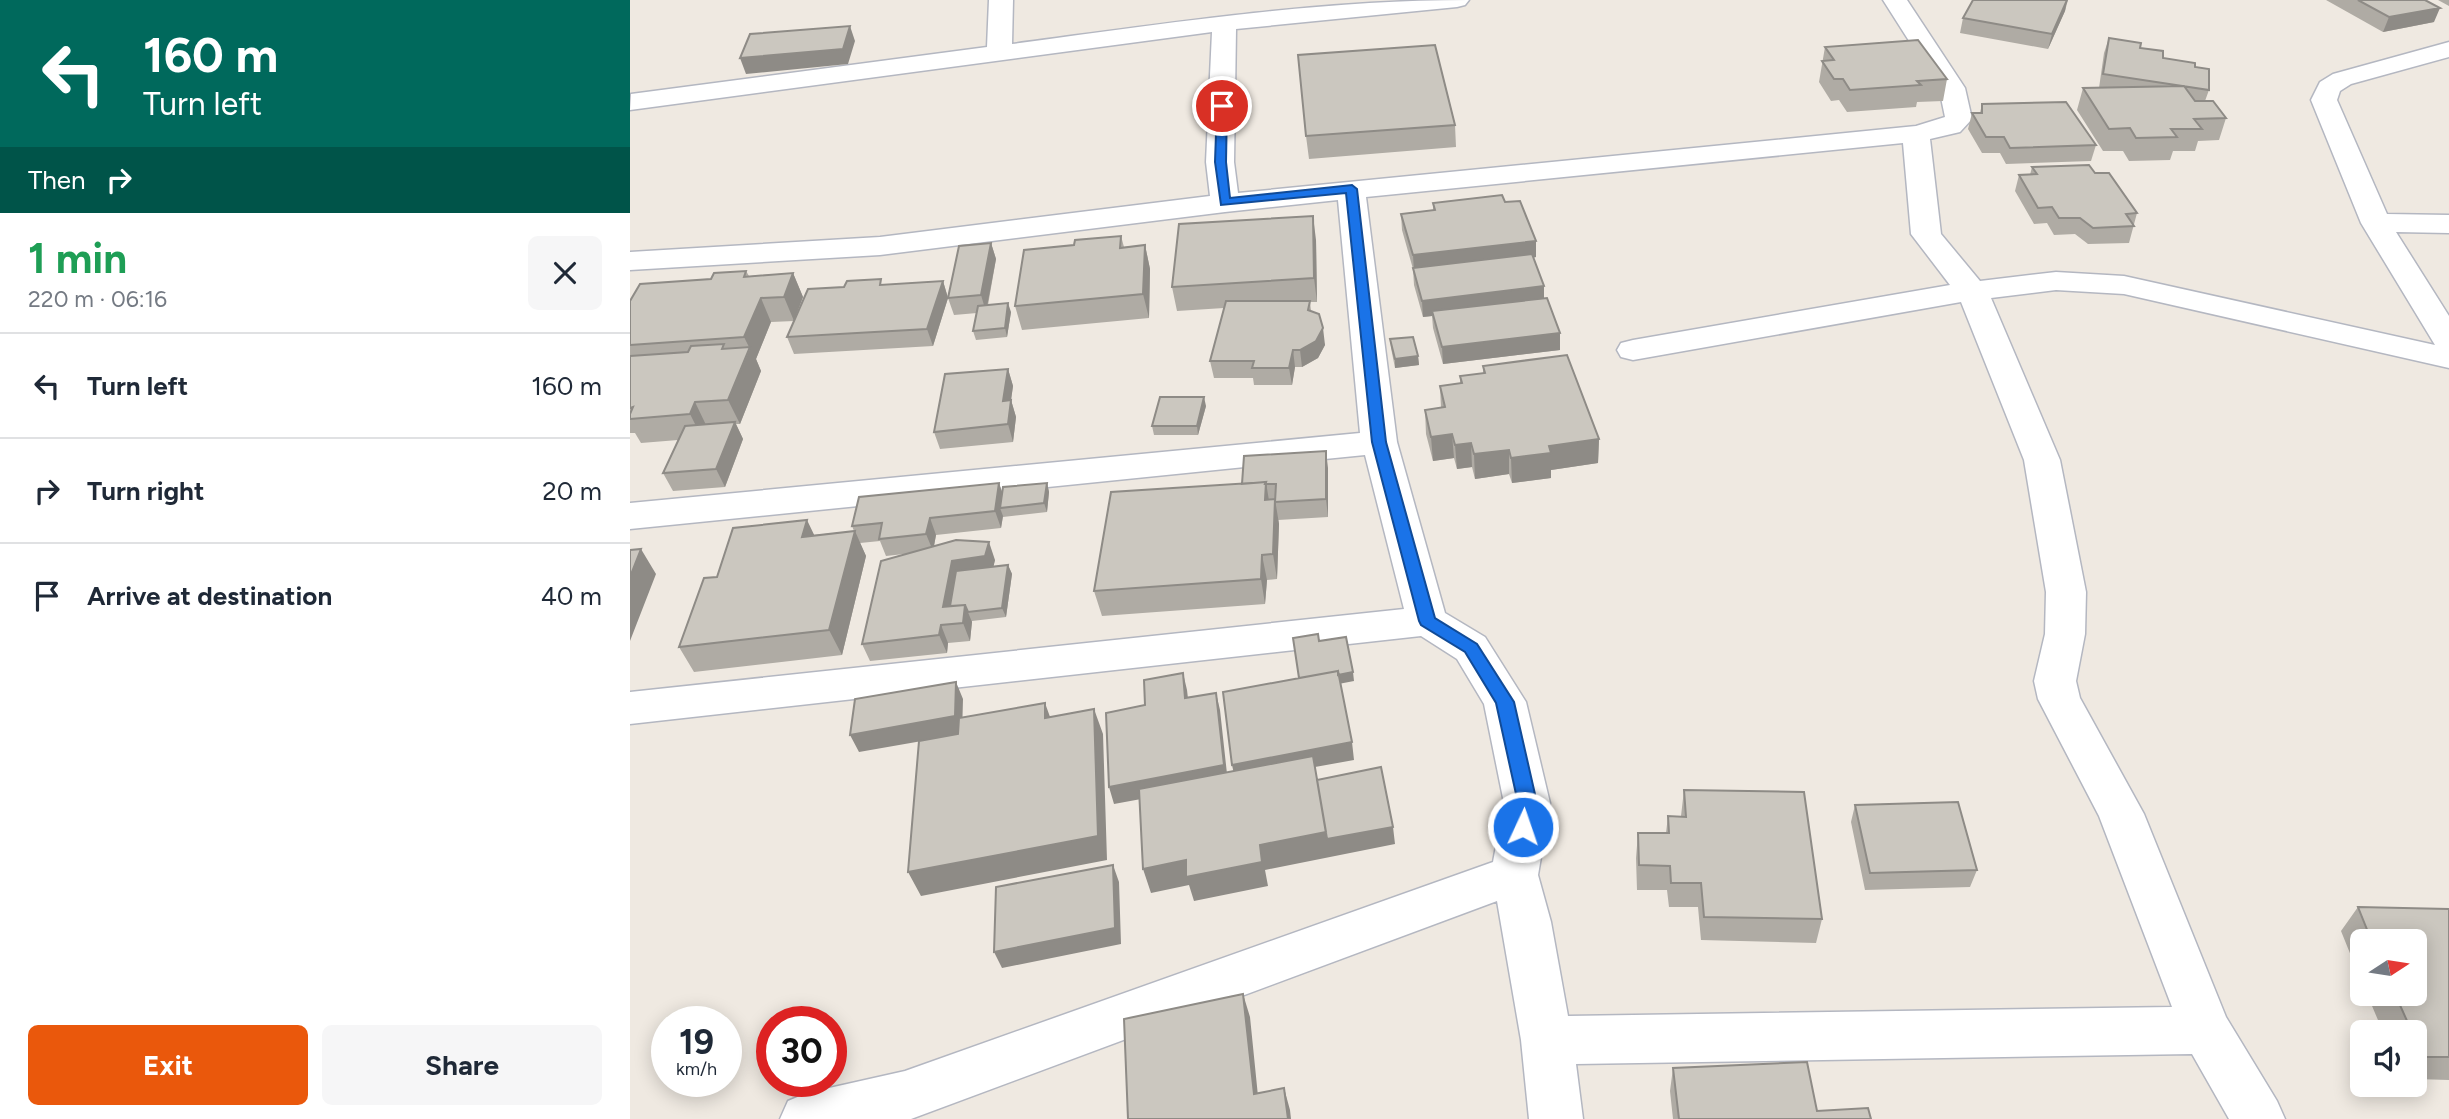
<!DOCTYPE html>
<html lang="en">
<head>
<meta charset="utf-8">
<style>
	:root { --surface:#fff; --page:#f6f6f7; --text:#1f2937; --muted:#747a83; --line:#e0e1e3; --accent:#ea580c }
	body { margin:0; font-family:Figtree,sans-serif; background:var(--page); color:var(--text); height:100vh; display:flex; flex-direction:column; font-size:26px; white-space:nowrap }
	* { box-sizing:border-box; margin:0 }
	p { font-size:23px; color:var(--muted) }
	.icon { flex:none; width:38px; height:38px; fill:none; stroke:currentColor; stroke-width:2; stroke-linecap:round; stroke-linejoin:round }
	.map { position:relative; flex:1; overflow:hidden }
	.panel { display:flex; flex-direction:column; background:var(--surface); width:630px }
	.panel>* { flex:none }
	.top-card { background:#00695c; color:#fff; overflow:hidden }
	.needle { width:46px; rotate:78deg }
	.buttons { position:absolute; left:1720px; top:929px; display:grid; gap:14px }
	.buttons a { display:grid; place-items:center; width:77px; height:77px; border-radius:10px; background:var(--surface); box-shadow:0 4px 18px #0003; font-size:35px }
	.speed { position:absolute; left:21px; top:1006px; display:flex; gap:14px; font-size:35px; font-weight:700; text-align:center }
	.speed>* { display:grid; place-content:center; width:91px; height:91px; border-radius:50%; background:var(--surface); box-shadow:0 4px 18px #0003; line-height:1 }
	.speed small { font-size:18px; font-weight:400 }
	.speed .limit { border:10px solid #d22; background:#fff; color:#111 }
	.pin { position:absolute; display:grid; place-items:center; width:60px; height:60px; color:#fff; margin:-30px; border:4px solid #fff; border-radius:50%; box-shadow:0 2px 7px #0007 }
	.me { position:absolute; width:77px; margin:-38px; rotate:3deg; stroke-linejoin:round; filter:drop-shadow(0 0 5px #0008) }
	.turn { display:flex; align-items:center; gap:24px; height:147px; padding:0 28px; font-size:32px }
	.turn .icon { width:91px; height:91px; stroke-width:2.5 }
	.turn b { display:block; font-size:49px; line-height:60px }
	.then { display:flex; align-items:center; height:66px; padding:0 28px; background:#0003; gap:14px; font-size:26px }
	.round { display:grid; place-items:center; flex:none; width:74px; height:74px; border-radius:10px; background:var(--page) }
	.head { display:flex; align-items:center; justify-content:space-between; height:119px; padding:0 28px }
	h1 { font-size:42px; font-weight:700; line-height:52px; color:#1e9e55 }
	.button { display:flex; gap:14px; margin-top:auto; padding:14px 28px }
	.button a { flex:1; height:80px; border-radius:10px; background:var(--accent); color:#fff; font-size:28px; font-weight:700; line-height:80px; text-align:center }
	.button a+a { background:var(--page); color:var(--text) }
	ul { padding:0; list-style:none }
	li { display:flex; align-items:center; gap:21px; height:105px; padding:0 28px; border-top:2px solid var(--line) }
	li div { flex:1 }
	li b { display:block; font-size:26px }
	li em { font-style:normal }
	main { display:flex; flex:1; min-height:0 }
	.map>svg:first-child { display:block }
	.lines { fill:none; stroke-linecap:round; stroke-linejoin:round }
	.minor-casing { stroke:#b4b7c1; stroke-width:3 }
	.minor { fill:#fff; fill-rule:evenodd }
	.wall { fill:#afaba4 }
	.shaded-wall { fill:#8e8b86 }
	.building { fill:#cbc7bf; stroke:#8e8b86; stroke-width:2 }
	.route { fill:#1a73e8; stroke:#114b97; stroke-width:2 }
</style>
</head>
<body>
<main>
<section class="panel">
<div class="top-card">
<div class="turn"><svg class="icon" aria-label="left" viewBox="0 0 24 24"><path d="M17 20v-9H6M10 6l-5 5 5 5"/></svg><div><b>160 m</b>Turn left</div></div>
<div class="then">Then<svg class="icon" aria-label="right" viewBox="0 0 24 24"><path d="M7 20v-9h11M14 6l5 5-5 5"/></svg></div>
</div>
<div class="head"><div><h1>1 min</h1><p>220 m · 06:16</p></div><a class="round"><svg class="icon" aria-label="close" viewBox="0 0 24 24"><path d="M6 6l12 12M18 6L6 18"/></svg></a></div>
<ul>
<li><svg class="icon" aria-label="left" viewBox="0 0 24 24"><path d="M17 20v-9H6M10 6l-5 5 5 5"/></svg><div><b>Turn left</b></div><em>160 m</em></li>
<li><svg class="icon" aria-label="right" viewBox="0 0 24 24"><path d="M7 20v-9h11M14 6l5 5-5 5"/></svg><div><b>Turn right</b></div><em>20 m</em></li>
<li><svg class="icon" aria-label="arrive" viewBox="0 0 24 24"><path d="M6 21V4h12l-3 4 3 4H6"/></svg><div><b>Arrive at destination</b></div><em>40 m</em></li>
</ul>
<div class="button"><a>Exit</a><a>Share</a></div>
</section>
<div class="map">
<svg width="1819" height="1119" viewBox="0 0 1819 1119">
	<rect width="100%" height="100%" fill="#efe9e1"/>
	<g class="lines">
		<!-- minor casing -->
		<g class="minor-casing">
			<path id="minor" d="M359,0H383L382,44C533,24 685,0 839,0L835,5L827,7L606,29L604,162L608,193L1286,126L1315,117L1309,88L1253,0H1277L1335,88L1342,119L1330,132L1300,139L1311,234L1350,281L1426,272L1494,276L1805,345L1731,223L1681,100L1690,82L1703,74L1819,42V57L1721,84L1710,91L1707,100L1757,214L1819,215V233L1766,232L1819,316V368L1494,294L1426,290L1361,298L1430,460L1456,592L1455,634L1446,681L1450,698L1514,814L1596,1017L1647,1101L1655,1119H1599L1562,1054L946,1064L953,1119H899L891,1040L867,901L281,1119H150L158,1101L177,1093L275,1071L863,862L874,803L854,704L827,659L791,636L0,724V692L774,609L735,455L0,529V503L730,433L708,200L595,212L250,255L0,270V252L250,237L580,196L576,162L582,32L0,110L1,94L357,47ZM1273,143L1281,234L1320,285L1003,340L991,343L987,350L991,357L1003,360L1331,302L1394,460L1416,592L1415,634L1404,681L1408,699L1469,816L1542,1007L938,1016L921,922L908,875L920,803L896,702L855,637L815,613L767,442L736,197Z"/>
		</g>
		<!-- minor -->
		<use href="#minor" class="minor"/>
	</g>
	<!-- wall -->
	<path class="wall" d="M1343,0H1438L1435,11L1418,49L1330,33L1333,18Z
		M1696,0H1795L1804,22L1753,32Z
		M1808,0H1819V6Z
		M1479,38L1510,48L1533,58L1565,67L1579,90L1575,101L1596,118L1589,140L1568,141L1565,151H1543L1540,160L1499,161L1493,151H1473L1447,110L1453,88H1469L1474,53Z
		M1195,47L1317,79L1313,101L1287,102L1286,107L1217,112L1209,100L1201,101L1189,82Z
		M1352,104L1466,145L1461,161L1376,164L1370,153H1352L1338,129L1342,113H1350Z
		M825,125L826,147L679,159L676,136Z
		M1402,167L1465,173L1507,213L1499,243L1458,244L1445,234L1424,235L1417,223L1404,224L1385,191L1389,175H1400Z
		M875,202L906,241V257L903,258L914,286V298L930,333V350L813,364L803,328L802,316L793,317L784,285L783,269L772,230L771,214L803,210V203Z
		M491,236L494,247L515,245L520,269L519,318L392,330L385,306L444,245Z
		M686,240L687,302H680L681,311L695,345L688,358L672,367H665L662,385H624L623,378H584L580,361L594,308L547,311L542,287Z
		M361,243L366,259L358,305L381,312L377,337L346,340L343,331L347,313L324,315L318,298Z
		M116,271L119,276L163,273L173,297L164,320L254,285L313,281L318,298L303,346L164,354L157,337L164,321L141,322L126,359L131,371L110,424H106L113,439L95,487L43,491L33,473L48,440L11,443L5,433H0V301Z
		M760,339L788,356L789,365L765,368L761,348Z
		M853,366L969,439L968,463L921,470V478L882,483L879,474L845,479L842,467L827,469L824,458L803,461L796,434L795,410L811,408L810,386L830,383V376L853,374Z
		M378,369L383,386L381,400L386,417L383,442L310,449L304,432Z
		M576,406L568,435H524L522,426Z
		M698,468V517L648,520L645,501L649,524L647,579L637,580L635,604L472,616L464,591L612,484Z
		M369,483L372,492L417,483L419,492L417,512L373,517V516L371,528L306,535L304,546L365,560L363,567L378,565L382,574L376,617L342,621L340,641L318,643L317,653L240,661L232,644L274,554L256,556L250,541L230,543L236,556L212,655L64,672L49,647L184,535L224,531L222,526Z
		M1054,790L1192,919L1186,943L1071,940L1068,907H1039L1037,890H1007L1006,858L1008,833H1036L1038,816H1051Z
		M1225,805L1347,870L1340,887L1235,890L1221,822Z
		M1728,907L1819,909V1080L1785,1079V1032H1753L1737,994H1785V942H1732V983L1711,931Z
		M1043,1068L1187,1111L1241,1119H1043L1040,1091Z"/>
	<!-- shaded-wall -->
	<path class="shaded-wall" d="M1437,0L1435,11L1418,49L1422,34Z
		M1810,8L1804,22L1753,32L1759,17Z
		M220,26L225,41L218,64L116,74L110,58Z
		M683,216L686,240L687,302L684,278Z
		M906,241V257L784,272L783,255Z
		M361,243L366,259L356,312L351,295Z
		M515,245L520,269L519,318L513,294Z
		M163,273L173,297L164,321L154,297Z
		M313,281L318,298L303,346L297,329Z
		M914,286V303L802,311V316L793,317L792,301Z
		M131,298L141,322L126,359L131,371L110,424L98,400L120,349L114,337Z
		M378,303L381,312L377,337L375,328Z
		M693,328L695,345L688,358L672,367L670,350Z
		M930,333V350L813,364L812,347Z
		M663,350L665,367L662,385L659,368Z
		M788,356L789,365L765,368V359Z
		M378,369L383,386L381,400L386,417L383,442L378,424L373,401Z
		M574,397L576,406L568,435L567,426Z
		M65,402L77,427L72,438L60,414Z
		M105,422L113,439L95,487L86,469Z
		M822,434L824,458L803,461L801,437Z
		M969,439L968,463L921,470V478L882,483L881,458L919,446Z
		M841,443L842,467L827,469L825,445Z
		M879,450V474L845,479L844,454Z
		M696,451L698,468V517L696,499Z
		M636,482L640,507L635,500Z
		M369,483L375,501L370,508L373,516L371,528L365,511Z
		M417,483L419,492L417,512L414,503Z
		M645,499L649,524L647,579L643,554Z
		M300,518L306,535L303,551L296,534Z
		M177,520L189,545L172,537Z
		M225,531L236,556L212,655L199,630Z
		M359,542L365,560L362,573L322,613L313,607L322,561Z
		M11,549L26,574L0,641V577Z
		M632,555L637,580L635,604L631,579Z
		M378,565L382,574L376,617L372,608Z
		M335,605L342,622L340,641L333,623Z
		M311,625L318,643L317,653L309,635Z
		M723,672L724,681L672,691L670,682Z
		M553,673L557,690L560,716L555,698Z
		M326,682L333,699L332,734L229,752L220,735Z
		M586,693L590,710L598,783L484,804L479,787Z
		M415,703L424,728L415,718Z
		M464,709L473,734L477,860L291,896L278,872Z
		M722,742L724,760L685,767L697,839L763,827L765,844L635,870L638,886L564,901L559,885L521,893L513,869L606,783L602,765Z
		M483,865L489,882L491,944L372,968L364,952Z
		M613,994L620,1017L630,1116L624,1094Z
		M654,1088L660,1110L661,1119H658Z"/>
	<!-- building -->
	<path class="building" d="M1343,0H1437L1422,34L1333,18Z
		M1728,0H1795L1810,8L1759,17Z
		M220,26L213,49L110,58L120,34Z
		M1479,38L1511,43L1510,48L1533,51V58L1565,63V67L1579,69V90L1473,74Z
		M1288,40L1317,79L1287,81L1291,85L1220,90L1213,79H1204L1192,61L1204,60L1195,47Z
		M805,45L825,125L676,136L668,55Z
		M1554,86L1565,101H1583L1596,118L1564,119L1572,129H1541L1547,137L1506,138L1500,128L1479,129L1453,88Z
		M1436,102L1466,145L1380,148L1374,137H1356L1342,113H1352V104Z
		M1459,165L1465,173H1479L1507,213L1496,214L1504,226L1463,228L1450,218H1429L1422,207L1408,208L1389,175L1407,174L1402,167Z
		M872,195L875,202L890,201L906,241L783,255L771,214L805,210L803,203Z
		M683,216L684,278L542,287L549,224Z
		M491,236L490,248L515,245L513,294L385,306L394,250L444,245L445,240Z
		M361,243L351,295L318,298L329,246Z
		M902,254L914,286L792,301L783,268Z
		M116,271L114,277L163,273L154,297L131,298L114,337L0,345V301L10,284L81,279L84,273Z
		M251,279L250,285L313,281L297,329L157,337L178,289L214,287L217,281Z
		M917,298L930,333L812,347L802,311Z
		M596,301H680L678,310L689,314L693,328L686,341L670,350H663L659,368H622L624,361H580Z
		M378,303L375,328L343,331L348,306Z
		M783,337L788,356L765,359L760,339Z
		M94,344L92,349L120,347L98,400L65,402L60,414L0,419V414L3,407L0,408V356L58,352L61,346Z
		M937,355L969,439L919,446L921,453L881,458L879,450L844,454L841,443L825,445L822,434L801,437L795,410L815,407L810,386L832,383L830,376L855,373L853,366Z
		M378,369L373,401L381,400L378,424L304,432L315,374Z
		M530,397H574L567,426H522Z
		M105,422L86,469L33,473L55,426Z
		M696,451V499L645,502L646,484H635L636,482L612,484L614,456Z
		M636,482L635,500L645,499L643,554L632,555L631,579L464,591L481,492Z
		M369,483L365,511L300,518L296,534L249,539L252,523L222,526L229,497Z
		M417,483L414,503L370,508L373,487Z
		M177,520L172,537L225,531L199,630L49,647L74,578L87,577L103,528Z
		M326,540L359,542L355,556L322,561L313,607L335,605L333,623L311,625L309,635L232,644L251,561Z
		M11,549L0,577V550Z
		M378,565L372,608L338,612L335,605L320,606L326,571Z
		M688,634L689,641L716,637L723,672L708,675V671L669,678L663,638Z
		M708,671L722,742L602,765L593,692Z
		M553,673L555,698L586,693L594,765L479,787L476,713L515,705L514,680Z
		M326,682L325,716L220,735L225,699Z
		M415,703V718L464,709L468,836L278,872L289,741L328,734L329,718Z
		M683,756L696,832L630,845L632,862L556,877V860L513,869L509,789Z
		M751,767L763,827L697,839L687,780Z
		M1054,790L1174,792L1192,919L1074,917L1071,883H1041L1040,866L1009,865L1008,833H1039L1038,816L1056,817Z
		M1328,802L1347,870L1240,873L1225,805Z
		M483,865L485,928L364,952L366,887Z
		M1728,907L1819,909V1057H1792L1785,1040V1032H1782L1765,994H1785V942H1742Z
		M613,994L624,1094L654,1088L658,1119H498L494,1019Z
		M1177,1062L1187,1111L1238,1108L1241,1119H1049L1043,1068Z"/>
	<!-- route -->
	<path class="route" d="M592,103L597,106L596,162L600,198L722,185L727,189L756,442L805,618L847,644L884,702L907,803L900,832L893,835L886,832L883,827L888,803L866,703L835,652L791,625L789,621L742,442L716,193L591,205L585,162L587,106Z"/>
</svg>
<div class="buttons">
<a><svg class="needle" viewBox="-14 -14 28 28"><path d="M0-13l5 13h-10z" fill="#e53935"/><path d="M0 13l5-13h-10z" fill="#747a83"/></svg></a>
<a><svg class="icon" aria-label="sound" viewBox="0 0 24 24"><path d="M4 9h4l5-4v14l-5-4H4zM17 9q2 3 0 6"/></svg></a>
</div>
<div class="speed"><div>19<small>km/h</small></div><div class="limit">30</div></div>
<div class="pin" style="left:592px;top:106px;background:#d93025"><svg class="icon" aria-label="arrive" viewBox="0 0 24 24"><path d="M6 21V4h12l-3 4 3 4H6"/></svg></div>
<svg class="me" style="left:893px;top:827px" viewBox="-20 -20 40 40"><circle r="17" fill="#1a73e8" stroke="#fff" stroke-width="3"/><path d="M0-11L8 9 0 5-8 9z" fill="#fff"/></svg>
</div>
</main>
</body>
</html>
